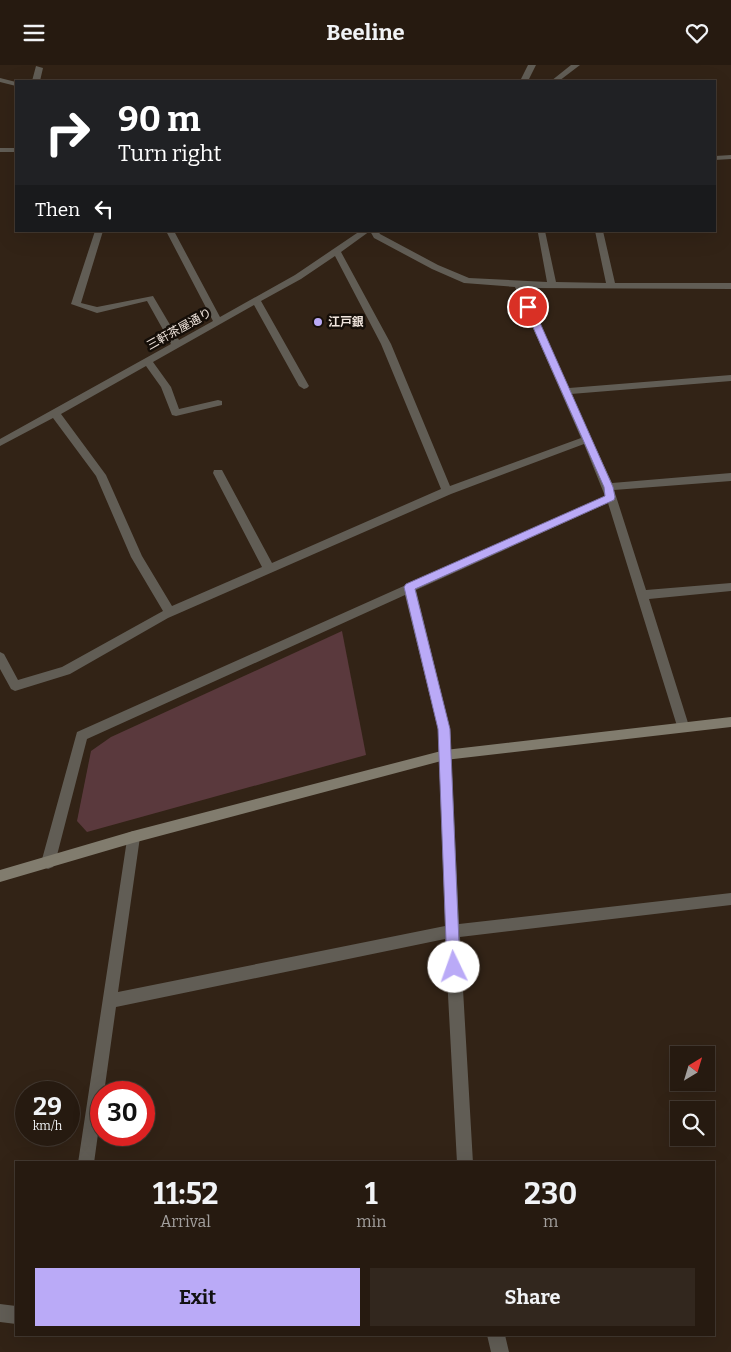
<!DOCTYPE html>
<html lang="en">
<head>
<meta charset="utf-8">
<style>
	:root { --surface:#261a10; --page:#32271e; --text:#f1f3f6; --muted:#a4a19f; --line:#423830; --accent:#baaaf7 }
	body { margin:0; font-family:Bitter,"Noto Sans JP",serif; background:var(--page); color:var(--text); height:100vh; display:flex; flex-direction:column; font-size:19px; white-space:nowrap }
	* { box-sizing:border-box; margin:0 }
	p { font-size:16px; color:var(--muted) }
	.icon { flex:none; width:28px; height:28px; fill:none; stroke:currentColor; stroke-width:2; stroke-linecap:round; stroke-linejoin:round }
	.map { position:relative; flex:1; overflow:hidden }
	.sheet { position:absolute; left:15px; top:1096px; width:700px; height:175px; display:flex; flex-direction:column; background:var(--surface); border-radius:0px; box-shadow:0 5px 20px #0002,0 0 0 1px var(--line) }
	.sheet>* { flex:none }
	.banner { position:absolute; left:15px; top:15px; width:701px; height:152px; border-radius:0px; box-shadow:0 5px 20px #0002,0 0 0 1px var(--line); background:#202124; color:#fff; overflow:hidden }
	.needle { width:32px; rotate:38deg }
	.fabs { position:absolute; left:670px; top:981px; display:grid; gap:10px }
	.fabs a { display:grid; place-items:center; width:45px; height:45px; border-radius:0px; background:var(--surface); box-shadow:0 5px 20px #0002,0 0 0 1px var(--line); font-size:25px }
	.speed { position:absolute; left:15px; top:1016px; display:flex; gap:10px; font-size:25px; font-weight:700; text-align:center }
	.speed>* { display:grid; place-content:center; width:65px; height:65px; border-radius:50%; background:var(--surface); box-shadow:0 5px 20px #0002,0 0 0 1px var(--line); line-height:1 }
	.speed small { font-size:12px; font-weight:400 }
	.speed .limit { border:8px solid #d22; background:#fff; color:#111 }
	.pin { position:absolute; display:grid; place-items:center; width:42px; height:42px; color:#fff; margin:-21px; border:2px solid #fff; border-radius:50%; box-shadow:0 1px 5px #0007 }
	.me { position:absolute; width:55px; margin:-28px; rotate:357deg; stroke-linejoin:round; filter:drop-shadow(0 0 4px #0008) }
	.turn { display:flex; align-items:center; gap:18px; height:105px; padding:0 20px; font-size:22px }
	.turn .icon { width:65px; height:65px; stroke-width:2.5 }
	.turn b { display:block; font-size:35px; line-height:42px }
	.then { display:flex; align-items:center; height:48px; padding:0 20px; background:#0003; gap:10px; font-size:19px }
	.eta { display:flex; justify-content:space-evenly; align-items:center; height:85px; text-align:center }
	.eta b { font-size:30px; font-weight:700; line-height:35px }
	.primary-button { display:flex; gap:10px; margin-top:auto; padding:10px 20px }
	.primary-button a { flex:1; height:58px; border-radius:0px; background:var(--accent); color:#111; font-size:20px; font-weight:700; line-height:58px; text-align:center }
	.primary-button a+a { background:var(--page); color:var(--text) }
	header { display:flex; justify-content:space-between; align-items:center; height:65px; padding:0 20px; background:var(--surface); font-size:22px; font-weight:700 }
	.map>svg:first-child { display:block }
	.green { fill:#5a393d }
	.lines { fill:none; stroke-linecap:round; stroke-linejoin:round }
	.street { fill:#615d55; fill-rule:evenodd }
	.secondary { fill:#817c6e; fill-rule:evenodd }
	.route { fill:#baaaf7; stroke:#796ea1 }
	.poi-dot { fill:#baaaf7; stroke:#150e08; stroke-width:2 }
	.labels { text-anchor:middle; stroke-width:5; stroke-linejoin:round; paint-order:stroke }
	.far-poi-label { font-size:12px; font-weight:bold; fill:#f0e5dd; stroke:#150e08; text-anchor:start }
	.far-street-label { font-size:12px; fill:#f0e5dd; stroke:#150e08 }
</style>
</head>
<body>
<header><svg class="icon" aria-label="menu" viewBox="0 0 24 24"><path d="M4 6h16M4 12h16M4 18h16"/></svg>Beeline<svg class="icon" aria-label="heart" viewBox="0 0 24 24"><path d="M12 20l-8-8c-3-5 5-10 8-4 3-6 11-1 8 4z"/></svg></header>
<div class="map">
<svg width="731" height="1287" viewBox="0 0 731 1287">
	<rect width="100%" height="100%" fill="#322316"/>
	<!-- green -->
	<path class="green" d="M342,566L366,690L87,767L77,756L91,686L111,672Z"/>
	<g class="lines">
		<!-- street -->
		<path class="street" d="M528,0H536L528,16H520Z
			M571,0H580L559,16H551Z
			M36,1L43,3L40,16H32Z
			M0,13L16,17V21L0,17Z
			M0,83H16V87H0Z
			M731,90V94L715,95V91Z
			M95,166H103L81,238L97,242L153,231L179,275L213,256L166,166H174L220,252L295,210L360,166H378L380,169L438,200L469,213L547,217L538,168L545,166L556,217L606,218L595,166H603L615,218H731V224L524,223L569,323L731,310V316L571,329L612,418L731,408V416L614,425L646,525L731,518V526L649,534L689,661L687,665L683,666L679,665L677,661L608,438L416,525L450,664L459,859L731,828V840L460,872L473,1098H457L445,874L116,942L104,1028H101V1047L94,1098H78L128,768L133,766L138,768L140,772L118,927L445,861L438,664L405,530L87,674L55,798L53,802L48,804L43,802L41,798L77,667L605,431L584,379L451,429L168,553L70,609L15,626L11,624L0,604V587L4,589L18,615L62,602L163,546L131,492L96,411L53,353L0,381V374L171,279L147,236L97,248L71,239ZM370,166L374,173L432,204L464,218L515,222L581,373L450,421L391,279L341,187ZM335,191L381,279L441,424L272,498L222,405H214L213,408L262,502L172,541L142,491L106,410L61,349L146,301L161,322L172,350L176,351L222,340V336L218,335L179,344L171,322L153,297L254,240L299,321L304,324L307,323L309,321L261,236L301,214Z
			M0,1239L16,1241V1259L0,1257Z
			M487,1270H505L509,1287H491Z"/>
		<!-- secondary -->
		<path class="secondary" d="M731,652V662L445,695L133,778L0,817V805L133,766L445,685Z"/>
	</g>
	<!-- route -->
	<path class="route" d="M528,240L533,242L613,422L615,432L614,435L415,524L450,664L460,902L458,907L454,909L449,907L447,902L438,664L404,522L406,519L605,431L604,422L524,242Z"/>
	<!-- markers -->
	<circle class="poi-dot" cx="318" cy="257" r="5"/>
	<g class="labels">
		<!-- far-poi labels -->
		<g class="far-poi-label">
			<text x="328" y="261">江戸銀</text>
		</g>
		<!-- far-street labels -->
		<g class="far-street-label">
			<text transform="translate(179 264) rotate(-29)" y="4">三軒茶屋通り</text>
		</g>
	</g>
</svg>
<div class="fabs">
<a><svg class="needle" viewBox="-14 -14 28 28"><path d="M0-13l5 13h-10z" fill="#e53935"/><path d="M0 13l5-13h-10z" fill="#a4a19f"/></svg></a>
<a><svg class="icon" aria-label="search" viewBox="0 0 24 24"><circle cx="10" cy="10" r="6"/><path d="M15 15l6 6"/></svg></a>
</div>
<div class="speed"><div>29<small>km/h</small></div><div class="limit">30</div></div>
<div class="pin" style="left:528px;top:242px;background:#d93025"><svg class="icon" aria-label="arrive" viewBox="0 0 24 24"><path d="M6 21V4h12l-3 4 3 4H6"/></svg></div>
<svg class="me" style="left:454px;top:902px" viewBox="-20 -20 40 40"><circle r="19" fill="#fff"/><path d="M0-13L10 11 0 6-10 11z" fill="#baaaf7"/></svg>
<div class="banner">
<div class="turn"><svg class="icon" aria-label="right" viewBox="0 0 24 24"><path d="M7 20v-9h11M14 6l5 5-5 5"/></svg><div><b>90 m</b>Turn right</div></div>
<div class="then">Then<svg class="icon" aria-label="left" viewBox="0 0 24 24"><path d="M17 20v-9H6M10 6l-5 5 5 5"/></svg></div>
</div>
<section class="sheet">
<div class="eta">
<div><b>11:52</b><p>Arrival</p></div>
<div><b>1</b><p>min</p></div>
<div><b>230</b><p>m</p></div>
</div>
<div class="primary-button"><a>Exit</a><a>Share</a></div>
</section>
</div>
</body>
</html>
